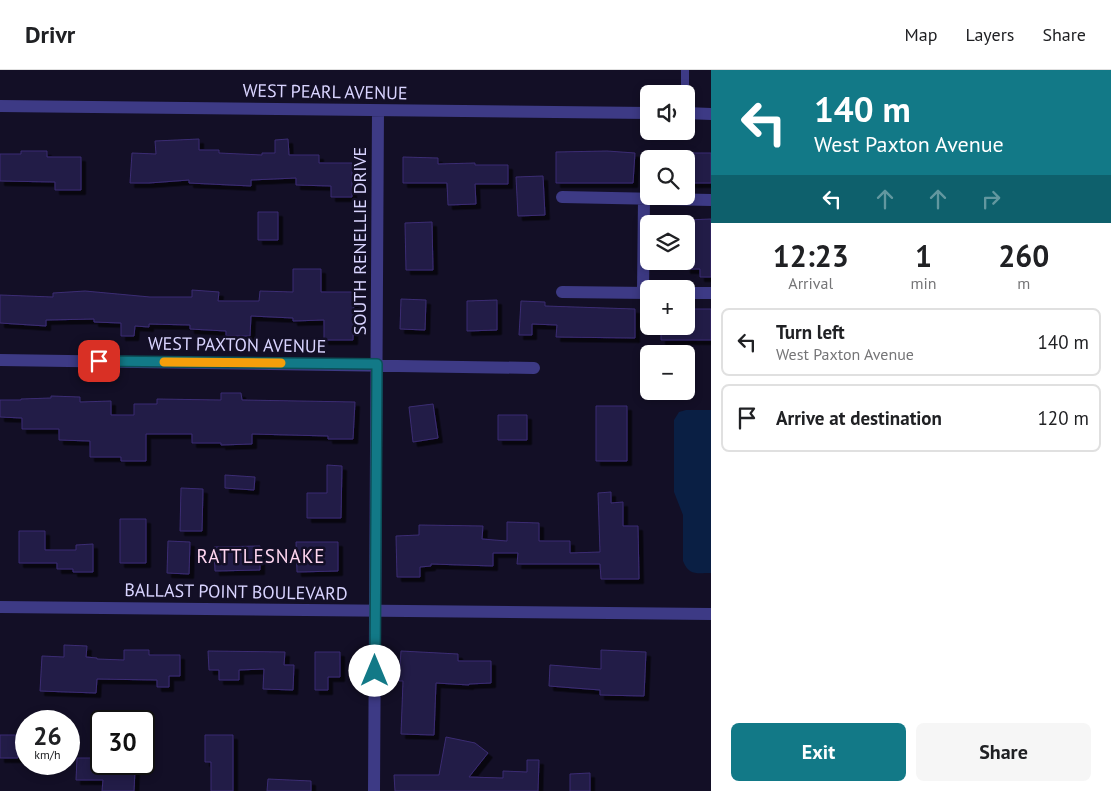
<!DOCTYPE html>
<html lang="en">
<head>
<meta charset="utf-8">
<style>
	:root { --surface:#fff; --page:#f6f6f6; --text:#202124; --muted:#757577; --line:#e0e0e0; --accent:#127987 }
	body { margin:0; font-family:"PT Sans",sans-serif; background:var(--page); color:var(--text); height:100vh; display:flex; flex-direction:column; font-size:19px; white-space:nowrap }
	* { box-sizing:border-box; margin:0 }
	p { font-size:16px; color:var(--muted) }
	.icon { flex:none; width:28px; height:28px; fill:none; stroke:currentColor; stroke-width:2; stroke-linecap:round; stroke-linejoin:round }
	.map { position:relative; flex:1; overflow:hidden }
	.drawer { display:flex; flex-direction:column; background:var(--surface); width:400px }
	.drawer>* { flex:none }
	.hud { background:#127987; color:#fff; overflow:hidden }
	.buttons { position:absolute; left:640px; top:15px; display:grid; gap:10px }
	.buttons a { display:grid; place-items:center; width:55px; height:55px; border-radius:8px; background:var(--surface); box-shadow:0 2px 8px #0003; font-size:25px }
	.speed { position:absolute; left:15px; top:640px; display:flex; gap:10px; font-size:25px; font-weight:700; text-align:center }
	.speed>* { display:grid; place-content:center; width:65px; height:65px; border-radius:50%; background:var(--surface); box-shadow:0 2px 8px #0003; line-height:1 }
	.speed small { font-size:12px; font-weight:400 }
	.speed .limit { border:2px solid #111; border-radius:8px; background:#fff; color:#111 }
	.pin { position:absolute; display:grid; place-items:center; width:42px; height:42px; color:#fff; margin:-21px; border-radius:10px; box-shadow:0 2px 8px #0006 }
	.me { position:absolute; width:55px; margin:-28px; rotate:0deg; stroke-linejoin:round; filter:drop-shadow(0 0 4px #0008) }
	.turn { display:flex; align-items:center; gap:18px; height:105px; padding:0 20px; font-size:22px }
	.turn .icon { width:65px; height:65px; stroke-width:2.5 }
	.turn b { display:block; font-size:35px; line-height:42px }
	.lanes { display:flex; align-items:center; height:48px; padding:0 20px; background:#0003; justify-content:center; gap:25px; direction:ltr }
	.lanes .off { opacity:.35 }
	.eta { display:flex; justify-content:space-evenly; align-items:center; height:85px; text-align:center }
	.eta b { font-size:30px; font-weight:700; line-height:35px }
	.cta { display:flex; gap:10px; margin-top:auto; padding:10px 20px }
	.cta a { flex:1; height:58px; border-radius:8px; background:var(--accent); color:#fff; font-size:20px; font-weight:700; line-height:58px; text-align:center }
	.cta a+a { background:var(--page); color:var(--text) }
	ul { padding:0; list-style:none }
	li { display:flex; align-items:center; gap:15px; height:68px; margin:0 10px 8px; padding:0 10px; border:2px solid var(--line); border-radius:8px }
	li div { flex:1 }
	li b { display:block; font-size:19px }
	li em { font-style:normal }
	header { display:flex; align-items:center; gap:30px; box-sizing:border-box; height:70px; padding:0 25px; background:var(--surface); border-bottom:1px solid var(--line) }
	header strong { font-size:24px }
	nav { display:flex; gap:28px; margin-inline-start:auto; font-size:18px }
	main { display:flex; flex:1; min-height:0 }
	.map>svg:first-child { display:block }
	.water { fill:#0a1f44 }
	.building { fill:#241b47; stroke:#3b2d73; filter:url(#shadow) }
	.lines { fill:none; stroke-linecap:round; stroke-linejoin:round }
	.service { stroke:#3d3a85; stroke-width:8 }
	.minor { stroke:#3d3a85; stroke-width:12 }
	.route-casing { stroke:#0c4f58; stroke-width:12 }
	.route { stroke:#127987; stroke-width:9 }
	.slow { stroke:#f59e0b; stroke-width:9 }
	.labels { text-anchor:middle; stroke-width:5; stroke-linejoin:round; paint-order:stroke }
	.street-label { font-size:18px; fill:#d9d4ff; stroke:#130f26 }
	.neighbourhood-label { font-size:19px; letter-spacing:1px; fill:#ffd6f0; stroke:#130f26 }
</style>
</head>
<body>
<header>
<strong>Drivr</strong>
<nav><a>Map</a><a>Layers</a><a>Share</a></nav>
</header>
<main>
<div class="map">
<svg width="711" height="721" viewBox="0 0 711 721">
	<defs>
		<filter id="shadow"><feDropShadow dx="4.5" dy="4.5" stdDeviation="0" flood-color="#0009"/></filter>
	</defs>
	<rect width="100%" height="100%" fill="#130f26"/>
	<!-- water -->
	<path class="water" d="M686,340H711V503C697,503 689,506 683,491V445L674,422V350L679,342Z"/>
	<!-- building -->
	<path class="building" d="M199,69V80H219V83L262,85V83H275V70L288,69L289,85H319V93H352V127H331V116L296,115V108L251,110V116L189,113V110L149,113H130L132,83L156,84L155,71Z
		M21,81H47V87H81V120H55V112L0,111V84H21Z
		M607,81L635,83L633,113H556V82Z
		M686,83H711V113H686Z
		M403,87L438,88V94L475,93V95H508V114H475L476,134L448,135L447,113H403Z
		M543,106L545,145L518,146L516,107Z
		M258,142H278V170H258Z
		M711,149V207H700V199H686V150Z
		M432,152L433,200H406L405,153Z
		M293,199H321V222H354L353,270H324V250L293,251V248L251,246L250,266H226V261L190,259V255L149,254V257L135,256L134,266H121V253L94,252V249L46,250V256L0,253V225L53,227V223L85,221L150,227H192V220L219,222L218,231H259L260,221L293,222Z
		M401,229L426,230L425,260L400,259Z
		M497,230V260L467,261V231Z
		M521,231L545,232V236L635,239V268L556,267L557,255L532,254V265H519Z
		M686,239H711V270H661V256H686Z
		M221,323H241L242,330L355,332L353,369H328V366L252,364V374L221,375V373H192V364H146V391H121V387H90V371L59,370V359H22V348L0,347V330H21V329L51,328V326L80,327V332L111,331V345H134V334H157V329L221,330Z
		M433,334L438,368L413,372L409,337Z
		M596,336H627V391H596Z
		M498,345H527V370H498Z
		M327,395L342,396L341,448H307V423H327Z
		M225,405L255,407L254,420L225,418Z
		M181,418L203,419L202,461H180Z
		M611,422V433L623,432V456H638L639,509H601L600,494H517L518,483H493V496L431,494V496L420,497V507H397L396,466L419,465V455L483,456L482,469L507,471V452L539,453V471H570V483L600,482L598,423Z
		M120,449H146V493H120Z
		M19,461H45V480H76V475L93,474V502H73V499H57V493H19Z
		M168,471L190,472L189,504L167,503Z
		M296,472H338V501L297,502Z
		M260,476V500L215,501L214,477Z
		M64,575L87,576L86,587L97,588V589L124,590V580H149V585H180V606H169V617H157V610L97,609L96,623L40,621L42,586L64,587Z
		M601,580L646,582L644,626L600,625V620L549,616L550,595L601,599Z
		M208,581L285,582L284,595H294L293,620L263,619L264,599L239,600V610H219V600H209Z
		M401,581L458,584V591H491V613L469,614V615L436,613L434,665L401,664L403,611H399Z
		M315,582H340V607H328V620H315Z
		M0,665H17L18,688H0Z
		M205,665H233V721H211V692H205Z
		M446,667L475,673L488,683L469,707L503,708V701L527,702V690H539L538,721H395L394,705H439Z
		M77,688H95V694H125L124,699L135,700L134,721H102L103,710H76Z
		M590,703V721H570V704Z
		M268,709L311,711V721H267Z"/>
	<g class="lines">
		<!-- service -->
		<path class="service" d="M685,0V24"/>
		<!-- minor -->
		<path class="minor" d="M0,36L649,43
			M686,43L711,44
			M562,127L711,130
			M562,222L649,223
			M643,223L644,128
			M686,223H711
			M0,290L534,298
			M0,537L711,544
			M374,721L378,41"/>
	</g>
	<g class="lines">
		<!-- route casing -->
		<g class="route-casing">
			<path id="route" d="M99,291L377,294L375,601"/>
		</g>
		<!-- route -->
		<use href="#route" class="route"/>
		<!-- slow -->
		<path class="slow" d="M164,292L281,293"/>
	</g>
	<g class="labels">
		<!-- street labels -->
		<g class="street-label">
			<text transform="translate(325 22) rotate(1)" y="6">WEST PEARL AVENUE</text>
			<text transform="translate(360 171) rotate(-90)" y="6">SOUTH RENELLIE DRIVE</text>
			<text transform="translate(237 275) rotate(1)" y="6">WEST PAXTON AVENUE</text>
			<text transform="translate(236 522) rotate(1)" y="6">BALLAST POINT BOULEVARD</text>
		</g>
		<!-- neighbourhood labels -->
		<g class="neighbourhood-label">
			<text x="261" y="493">RATTLESNAKE</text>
		</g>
	</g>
</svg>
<div class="buttons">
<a><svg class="icon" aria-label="sound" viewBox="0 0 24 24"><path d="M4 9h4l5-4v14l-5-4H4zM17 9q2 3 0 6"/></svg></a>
<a><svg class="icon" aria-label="search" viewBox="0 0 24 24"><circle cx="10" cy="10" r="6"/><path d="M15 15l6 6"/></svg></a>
<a><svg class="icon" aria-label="layers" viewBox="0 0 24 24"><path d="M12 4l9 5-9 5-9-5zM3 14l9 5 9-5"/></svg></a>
<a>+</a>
<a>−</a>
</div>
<div class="speed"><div>26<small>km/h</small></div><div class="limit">30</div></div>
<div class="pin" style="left:99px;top:291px;background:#d93025"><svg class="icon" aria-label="arrive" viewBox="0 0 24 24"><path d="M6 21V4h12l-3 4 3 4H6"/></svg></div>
<svg class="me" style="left:375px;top:601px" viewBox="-20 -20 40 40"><circle r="19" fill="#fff"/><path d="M0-13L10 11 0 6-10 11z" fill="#127987"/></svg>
</div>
<section class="drawer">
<div class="hud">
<div class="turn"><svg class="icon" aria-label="left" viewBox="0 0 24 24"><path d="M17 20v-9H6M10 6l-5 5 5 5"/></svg><div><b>140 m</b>West Paxton Avenue</div></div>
<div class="lanes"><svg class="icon" aria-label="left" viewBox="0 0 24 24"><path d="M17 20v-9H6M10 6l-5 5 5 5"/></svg><svg class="icon off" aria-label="ahead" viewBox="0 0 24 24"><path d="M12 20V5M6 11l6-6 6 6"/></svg><svg class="icon off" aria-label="ahead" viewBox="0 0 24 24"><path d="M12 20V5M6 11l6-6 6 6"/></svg><svg class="icon off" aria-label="right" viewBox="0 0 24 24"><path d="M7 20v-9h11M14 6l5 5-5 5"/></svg></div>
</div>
<div class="eta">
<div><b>12:23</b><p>Arrival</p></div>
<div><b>1</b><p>min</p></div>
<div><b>260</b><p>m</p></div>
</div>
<ul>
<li><svg class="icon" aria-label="left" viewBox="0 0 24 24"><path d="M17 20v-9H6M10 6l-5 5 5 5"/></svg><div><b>Turn left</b><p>West Paxton Avenue</p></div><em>140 m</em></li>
<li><svg class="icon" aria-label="arrive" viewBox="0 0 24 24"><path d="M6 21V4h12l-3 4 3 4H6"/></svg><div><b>Arrive at destination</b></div><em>120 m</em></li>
</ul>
<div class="cta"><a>Exit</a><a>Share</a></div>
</section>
</main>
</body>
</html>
